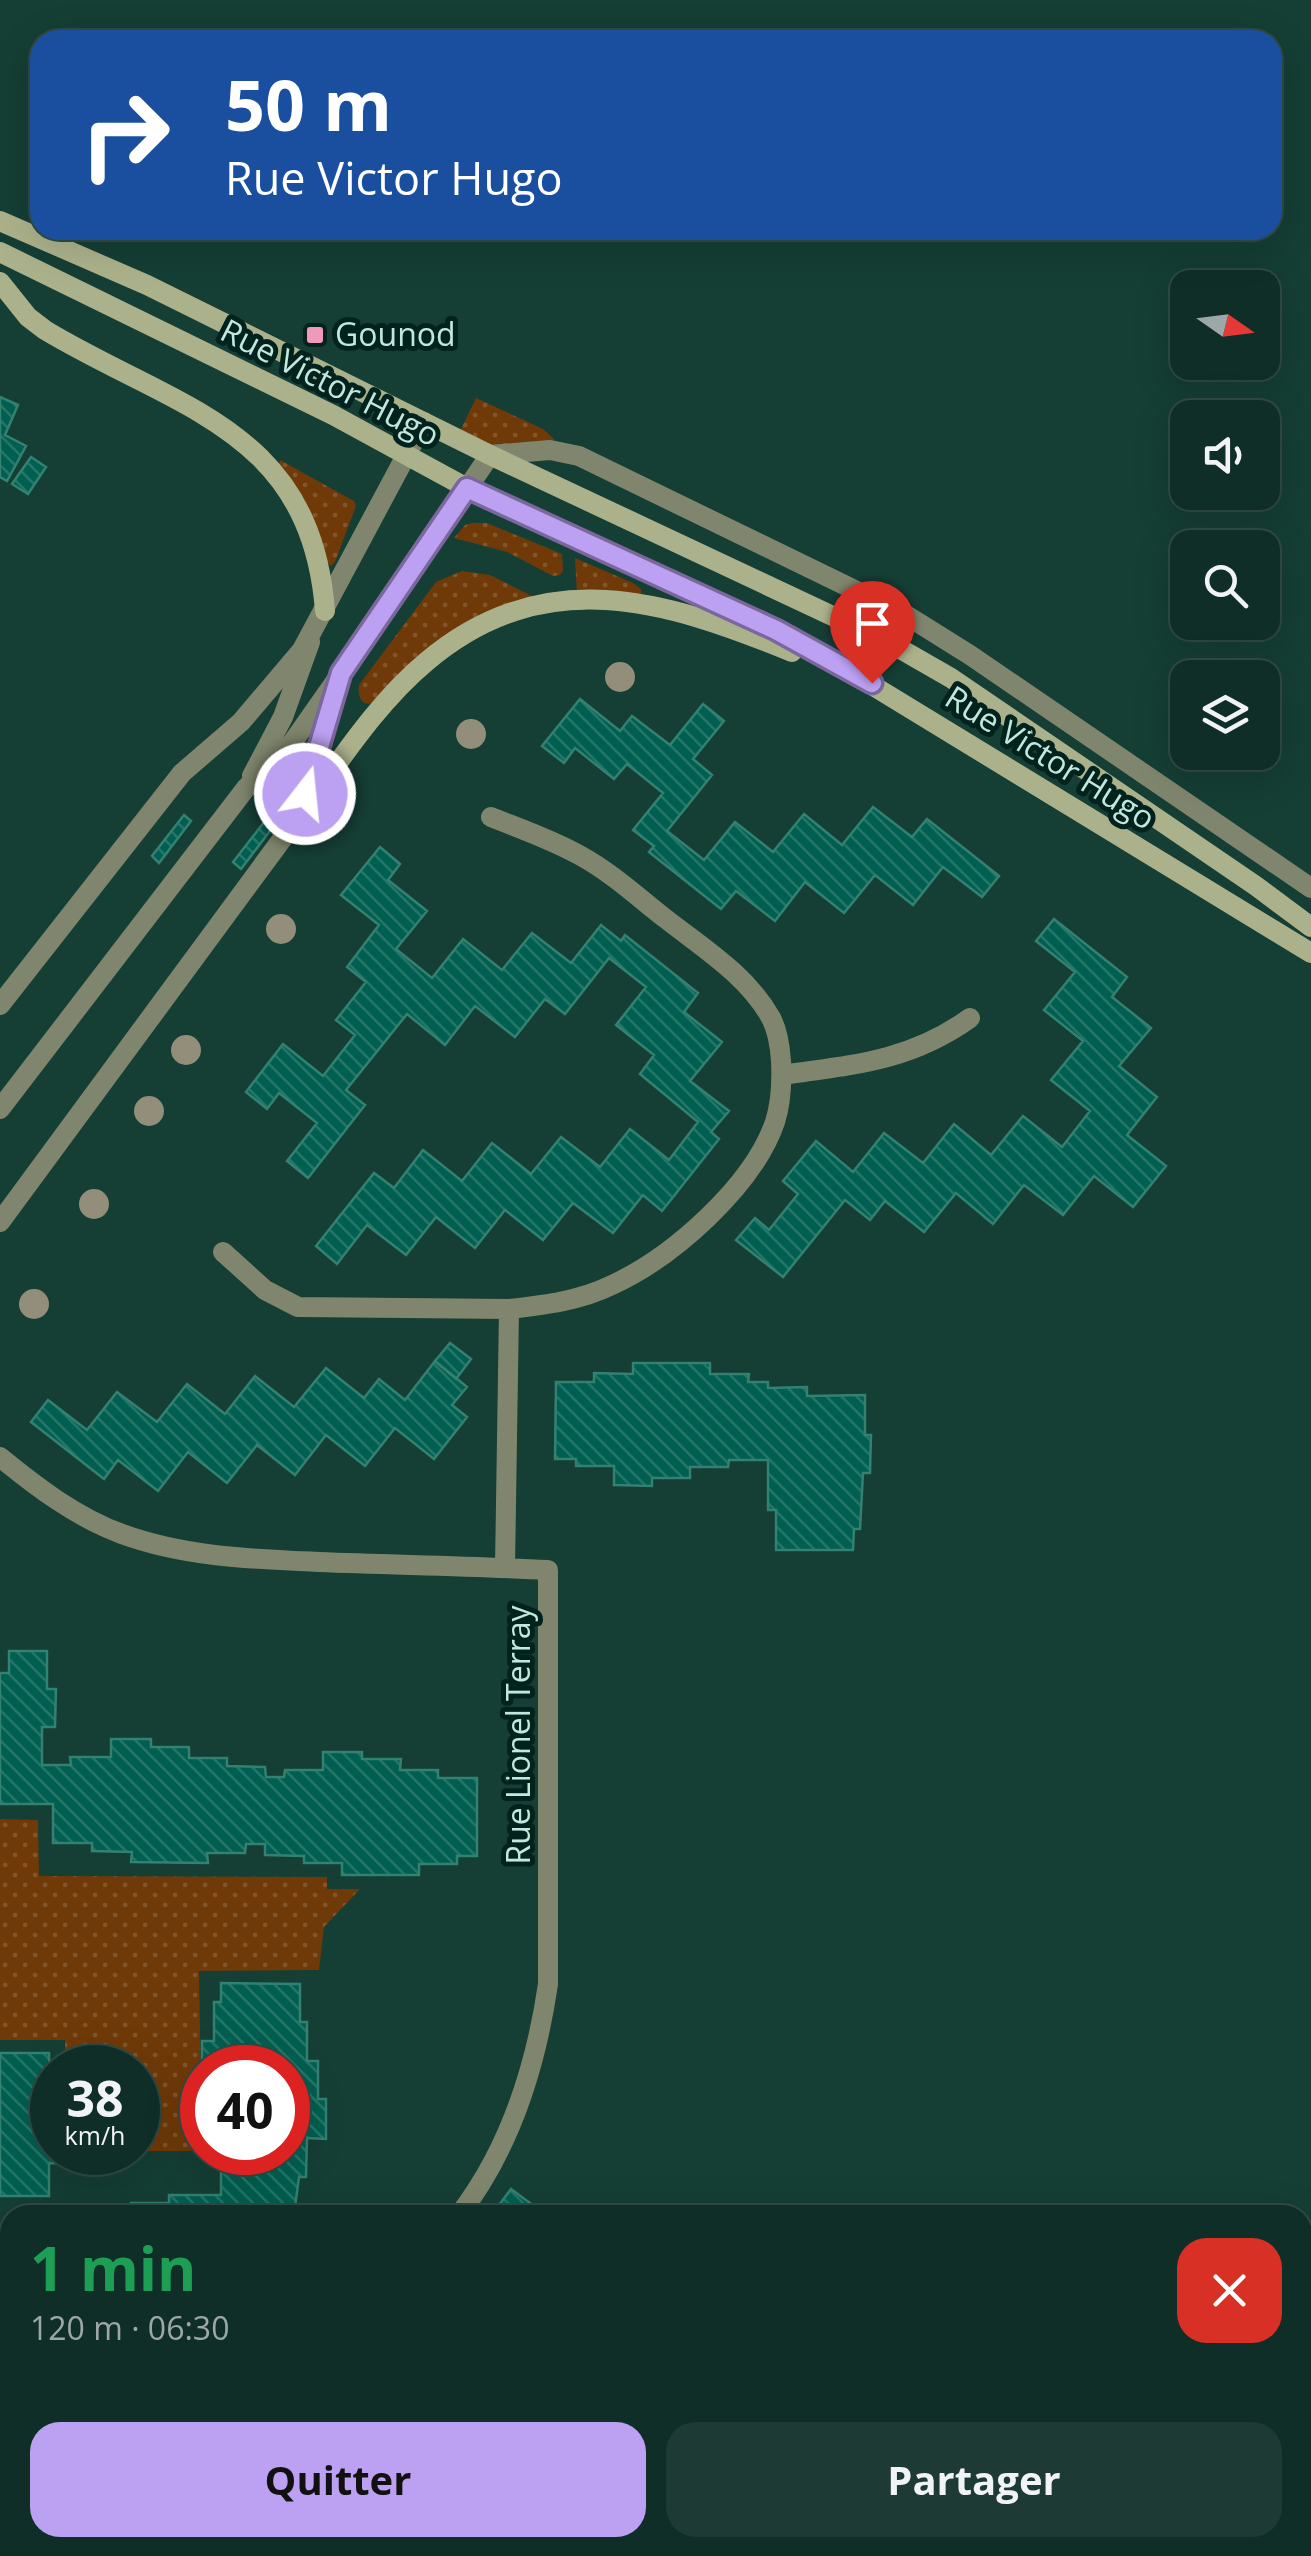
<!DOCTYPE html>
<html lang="fr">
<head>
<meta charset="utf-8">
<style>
	:root { --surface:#102e28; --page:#1e3a34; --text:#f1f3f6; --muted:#9ca8a8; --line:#304a45; --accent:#bca0f2 }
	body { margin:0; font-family:"Open Sans",sans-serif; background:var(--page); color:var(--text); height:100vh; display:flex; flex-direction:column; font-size:38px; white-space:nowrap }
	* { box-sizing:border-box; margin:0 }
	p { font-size:32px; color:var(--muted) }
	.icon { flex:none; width:55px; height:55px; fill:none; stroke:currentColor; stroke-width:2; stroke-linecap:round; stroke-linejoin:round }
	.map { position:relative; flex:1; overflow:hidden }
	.side { position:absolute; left:0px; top:2205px; width:1312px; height:352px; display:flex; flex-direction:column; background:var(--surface); border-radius:30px 30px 0 0; box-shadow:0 10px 40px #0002,0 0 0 2px var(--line) }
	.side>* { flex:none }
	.guide { position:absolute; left:30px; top:30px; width:1252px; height:210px; border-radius:30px; box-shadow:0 10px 40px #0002,0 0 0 2px var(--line); background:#1a4fa0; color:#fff; overflow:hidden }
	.needle { width:65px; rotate:104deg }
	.tools { position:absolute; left:1170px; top:270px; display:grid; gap:20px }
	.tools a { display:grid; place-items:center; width:110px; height:110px; border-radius:20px; background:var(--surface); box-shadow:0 10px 40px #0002,0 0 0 2px var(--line); font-size:50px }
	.speed { position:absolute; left:30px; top:2045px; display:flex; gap:20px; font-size:50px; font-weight:700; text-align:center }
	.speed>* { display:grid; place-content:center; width:130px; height:130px; border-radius:50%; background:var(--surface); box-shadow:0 10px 40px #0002,0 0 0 2px var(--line); line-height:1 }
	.speed small { font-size:25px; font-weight:400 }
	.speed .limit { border:15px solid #d22; background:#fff; color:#111 }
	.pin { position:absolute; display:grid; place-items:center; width:85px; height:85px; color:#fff; margin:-102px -42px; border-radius:50% 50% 50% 0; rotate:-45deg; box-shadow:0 0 10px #0007 }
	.pin .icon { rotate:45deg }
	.me { position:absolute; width:110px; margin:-55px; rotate:16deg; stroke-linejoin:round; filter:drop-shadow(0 0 8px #0008) }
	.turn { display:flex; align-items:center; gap:35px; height:210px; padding:0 30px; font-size:45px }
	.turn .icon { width:130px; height:130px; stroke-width:2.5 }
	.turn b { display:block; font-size:70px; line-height:85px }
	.round { display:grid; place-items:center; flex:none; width:105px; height:105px; border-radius:30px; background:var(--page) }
	.headline { display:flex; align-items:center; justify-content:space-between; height:170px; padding:0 30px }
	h1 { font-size:60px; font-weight:700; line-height:75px; color:#1e9e55 }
	.button { display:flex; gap:20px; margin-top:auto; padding:20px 30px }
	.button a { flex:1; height:115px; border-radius:30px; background:var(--accent); color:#111; font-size:40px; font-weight:700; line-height:115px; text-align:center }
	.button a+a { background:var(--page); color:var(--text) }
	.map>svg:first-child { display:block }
	.green { fill:url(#green-dots) }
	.building { fill:url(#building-back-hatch); stroke:#338171; stroke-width:2.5 }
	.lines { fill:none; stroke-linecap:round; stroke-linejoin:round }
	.service { stroke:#80866d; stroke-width:20 }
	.minor { stroke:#80866d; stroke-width:20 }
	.tertiary { stroke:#80866d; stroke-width:20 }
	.secondary { stroke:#abb28b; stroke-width:20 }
	.tree { fill:#938e79 }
	.route-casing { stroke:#7a689d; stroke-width:25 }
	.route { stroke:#bca0f2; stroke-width:18 }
	.poi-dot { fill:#ef9ab8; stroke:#02231d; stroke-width:4 }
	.labels { text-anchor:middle; stroke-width:10; stroke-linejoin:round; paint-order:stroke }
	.poi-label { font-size:32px; fill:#c2e7dd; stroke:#02231d; text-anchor:start }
	.street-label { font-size:32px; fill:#c2e7dd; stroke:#02231d }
</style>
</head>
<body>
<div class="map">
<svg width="1311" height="2556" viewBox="0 0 1311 2556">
	<defs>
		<pattern id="green-dots" width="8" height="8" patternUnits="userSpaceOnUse" patternTransform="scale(2.5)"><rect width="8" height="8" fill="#6f3a08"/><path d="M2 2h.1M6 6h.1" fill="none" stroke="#82562c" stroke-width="1.8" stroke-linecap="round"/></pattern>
		<pattern id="building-back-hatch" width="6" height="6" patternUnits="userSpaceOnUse" patternTransform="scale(2.5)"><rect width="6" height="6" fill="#005f50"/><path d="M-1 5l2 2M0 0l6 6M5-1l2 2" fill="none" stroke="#247669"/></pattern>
	</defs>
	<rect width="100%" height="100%" fill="#153e35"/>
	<!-- green -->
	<path class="green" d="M476,398L543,429L555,440L483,446L460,431Z
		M280,460L354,501L356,506L335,562L331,566L325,560L296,489L279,465Z
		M472,523H487L562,554L563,571L560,575L553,576L507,552L454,538L465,525Z
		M575,558L633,583L641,589V597L577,595Z
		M462,571L490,575L536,598L378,703C363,706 357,700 359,685L436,582Z
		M0,1819L38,1820L39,1876L327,1877V1889H360L324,1927L319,1970L199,1971L202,2151H138V2068L65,2067V2040H0Z"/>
	<!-- building -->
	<path class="building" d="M0,397L18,405L5,435L26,446L7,481L0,477Z
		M31,457L46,467L28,494L12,484Z
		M580,699L620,731L632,716L670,745L703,704L724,721L693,759L712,775L667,831L704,860L735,822L773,852L804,814L842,845L873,807L912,837L927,819L999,876L982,897L943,867L913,905L875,875L844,913L805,882L775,921L736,891L721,909L649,852L654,846L633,830L663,793L627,764L614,779L575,748L564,763L542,746Z
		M184,815L191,821L159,863L152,856Z
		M265,821L273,827L241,869L233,862Z
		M380,847L400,864L388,880L427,911L396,949L432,978L463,939L502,970L532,933L571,963L601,925L621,941L625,935L698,993L684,1012L722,1042L690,1081L729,1111L711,1132L719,1139L662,1211L643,1195L613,1233L573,1203L543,1240L505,1210L475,1248L436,1217L406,1255L367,1225L337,1264L316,1246L374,1173L394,1188L423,1150L462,1181L492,1143L531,1174L561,1137L600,1167L630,1129L669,1160L698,1122L640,1074L654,1055L616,1025L646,987L609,958L565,1014L545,999L515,1037L475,1006L445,1045L407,1014L346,1090L365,1105L308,1178L287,1161L317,1123L279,1093L267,1109L246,1092L283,1044L323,1076L355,1035L336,1020L366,982L347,967L379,925L341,895Z
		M1054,919L1127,977L1112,997L1151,1028L1119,1066L1157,1097L1127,1135L1166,1166L1133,1207L1094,1176L1063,1215L1024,1185L993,1224L956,1193L924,1232L885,1201L870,1220L845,1200L783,1277L736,1240L755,1218L769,1230L798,1194L783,1181L816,1141L853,1172L884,1133L923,1163L954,1124L991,1155L1023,1116L1062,1147L1090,1111L1051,1080L1083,1041L1044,1010L1075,972L1036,941Z
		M450,1343L471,1359L456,1379L435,1361Z
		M435,1361L467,1387L452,1405L467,1417L434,1459L395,1428L365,1466L326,1435L295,1475L257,1445L227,1483L188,1452L158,1491L118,1460L104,1479L31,1422L48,1400L87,1430L117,1392L157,1422L187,1384L225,1414L255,1376L294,1407L326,1368L364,1398L379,1379L405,1400Z
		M633,1363H710V1374H749L748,1382H768V1388L807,1387V1396L865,1395V1435H871L870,1473H863L860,1529H854L853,1550H776V1510H768V1460H729L728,1467H690V1478H652V1486L614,1485V1466H576V1459H555L556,1382H594V1373L633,1374Z
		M9,1651H47V1689H56L55,1727H42V1765H71L70,1757H111V1739H151V1747H189V1758H227V1766L265,1767L266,1777H284L285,1770H323V1752H362V1759H401L400,1770H438V1778H477V1856H457V1864H419V1875H342V1863H304V1856L265,1855V1844H246L245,1853H207L208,1863L131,1862L132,1852L92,1851V1843H53V1804H0V1673H9Z
		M221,1983L300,1984V2022H307V2061H318V2099H326V2139L307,2138L306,2177H299L294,2215H131V2203H169V2195H221V2158H214V2152H288V2068H202V2119V2041H214V2002H221Z
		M0,2053H49L52,2152H88V2164L49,2163V2196H0Z
		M511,2189L530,2203L521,2215H495L493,2213Z
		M133,2548H209V2556H133Z
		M773,2548H816V2555L766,2556L773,2555Z"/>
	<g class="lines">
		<!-- service -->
		<path class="service" d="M490,455L550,450L579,456L906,615L970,655L1311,888
			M252,776L283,717L310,642
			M0,1109L246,788L290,746L337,679"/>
		<!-- minor -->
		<path class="minor" d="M782,1075C853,1065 910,1061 970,1018
			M223,1252L265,1290L298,1307L509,1309C545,1305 579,1301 612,1285C673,1257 753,1186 775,1122C781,1103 782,1081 781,1061C780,1046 778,1031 771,1018C748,976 703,948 666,919C639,898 612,873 581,856C553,840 521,829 491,817
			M0,1457C38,1488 76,1517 122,1534C185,1557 252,1559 319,1562C395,1565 472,1566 548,1570V1984C536,2066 510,2149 459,2215
			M505,1568L509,1309
			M0,2264L10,2265
			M598,2548V2556
			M720,2548V2556
			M280,2553L510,2548"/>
		<!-- tertiary -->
		<path class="tertiary" d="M0,1005L182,773L241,722L302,650L424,422
			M0,1222L291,827L305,794L341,673L490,455"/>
		<!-- secondary -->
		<path class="secondary" d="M0,221L147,285L490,455L890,643L951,678L1256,886L1311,927
			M0,252L333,415L467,488L816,651L1311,953
			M0,282L28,317L45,330C176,409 311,428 325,611
			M291,827C333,772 373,706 426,662C544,562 665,600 792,652"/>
	</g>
	<!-- trees -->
	<g class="tree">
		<circle cx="620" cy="677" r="15"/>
		<circle cx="471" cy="734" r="15"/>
		<circle cx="281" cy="929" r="15"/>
		<circle cx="186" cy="1050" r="15"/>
		<circle cx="149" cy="1111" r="15"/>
		<circle cx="94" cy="1204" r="15"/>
		<circle cx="34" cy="1304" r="15"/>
	</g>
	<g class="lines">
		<!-- route casing -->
		<g class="route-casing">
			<path id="route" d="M305,794L341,673L467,488L776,630L872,683"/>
		</g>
		<!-- route -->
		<use href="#route" class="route"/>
	</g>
	<!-- markers -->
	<rect class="poi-dot" x="305" y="325" width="20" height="20" rx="5"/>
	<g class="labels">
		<!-- poi labels -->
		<g class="poi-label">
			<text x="335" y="346">Gounod</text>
		</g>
		<!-- street labels -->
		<g class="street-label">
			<text transform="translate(330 383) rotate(27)" y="11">Rue Victor Hugo</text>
			<text transform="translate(1050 758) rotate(32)" y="11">Rue Victor Hugo</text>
			<text transform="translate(519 1735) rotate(-90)" y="11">Rue Lionel Terray</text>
		</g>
	</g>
</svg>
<div class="tools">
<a><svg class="needle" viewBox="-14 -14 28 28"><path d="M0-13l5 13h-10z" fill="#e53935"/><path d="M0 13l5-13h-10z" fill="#9ca8a8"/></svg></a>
<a><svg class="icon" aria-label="sound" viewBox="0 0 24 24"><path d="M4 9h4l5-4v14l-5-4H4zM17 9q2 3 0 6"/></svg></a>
<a><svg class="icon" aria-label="search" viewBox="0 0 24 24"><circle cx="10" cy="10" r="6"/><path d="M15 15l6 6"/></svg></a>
<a><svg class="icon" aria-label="layers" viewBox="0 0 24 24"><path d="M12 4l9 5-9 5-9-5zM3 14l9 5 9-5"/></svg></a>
</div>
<div class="speed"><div>38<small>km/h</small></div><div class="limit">40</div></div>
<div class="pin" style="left:872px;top:683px;background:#d93025"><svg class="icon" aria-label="arrive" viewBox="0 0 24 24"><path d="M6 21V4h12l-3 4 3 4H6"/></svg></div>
<svg class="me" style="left:305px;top:794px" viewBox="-20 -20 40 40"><circle r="17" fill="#bca0f2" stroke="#fff" stroke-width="3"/><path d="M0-11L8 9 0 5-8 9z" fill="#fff"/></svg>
<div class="guide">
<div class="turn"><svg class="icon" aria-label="right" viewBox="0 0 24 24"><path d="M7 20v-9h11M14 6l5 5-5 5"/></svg><div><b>50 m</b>Rue Victor Hugo</div></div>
</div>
<section class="side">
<div class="headline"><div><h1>1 min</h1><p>120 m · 06:30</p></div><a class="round" style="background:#d93025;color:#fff"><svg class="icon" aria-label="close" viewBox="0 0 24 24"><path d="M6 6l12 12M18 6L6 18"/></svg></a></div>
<div class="button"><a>Quitter</a><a>Partager</a></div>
</section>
</div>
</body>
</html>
